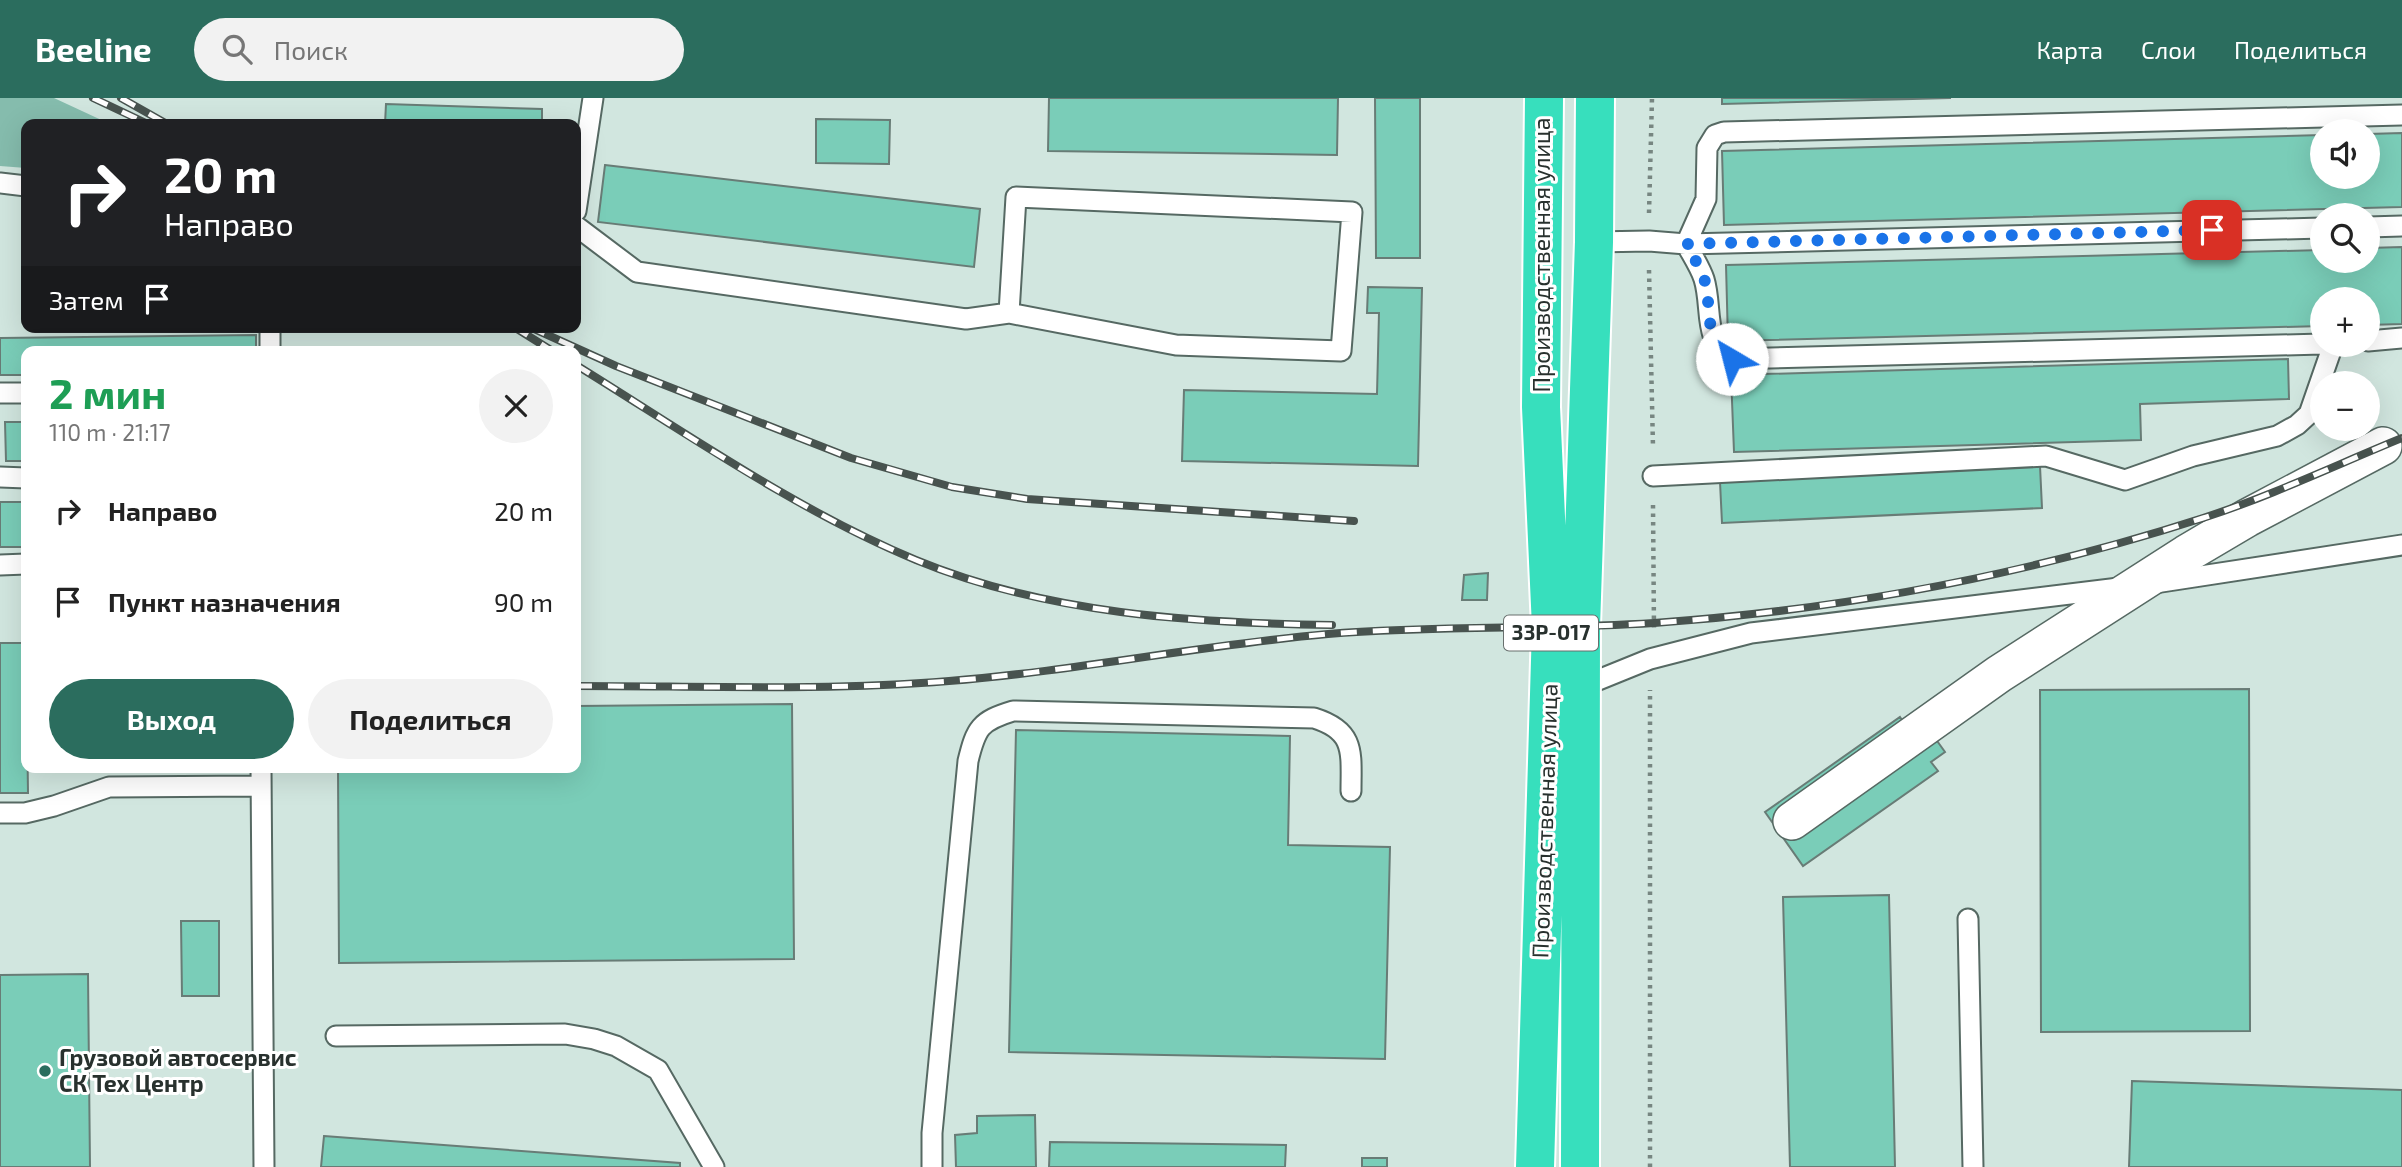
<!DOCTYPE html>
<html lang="ru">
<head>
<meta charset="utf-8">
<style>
	:root { --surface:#fff; --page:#f2f2f2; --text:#222; --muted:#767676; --accent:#2b6d5e }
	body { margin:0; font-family:"Exo 2",sans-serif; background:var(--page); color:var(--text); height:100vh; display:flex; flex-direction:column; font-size:26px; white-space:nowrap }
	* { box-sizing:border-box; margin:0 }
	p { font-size:23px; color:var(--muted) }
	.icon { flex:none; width:38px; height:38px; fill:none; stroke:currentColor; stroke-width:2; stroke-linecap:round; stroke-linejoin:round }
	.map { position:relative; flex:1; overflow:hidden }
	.details { position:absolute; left:21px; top:248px; width:560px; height:427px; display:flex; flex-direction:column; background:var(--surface); border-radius:14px; box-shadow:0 7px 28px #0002 }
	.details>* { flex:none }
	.hud { position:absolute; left:21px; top:21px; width:560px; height:214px; border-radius:14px; box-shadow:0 7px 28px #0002; background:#202124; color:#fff; overflow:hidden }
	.controls { position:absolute; left:2310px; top:21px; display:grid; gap:14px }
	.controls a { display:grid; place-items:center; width:70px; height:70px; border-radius:50%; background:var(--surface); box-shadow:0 7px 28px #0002; font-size:35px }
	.pin { position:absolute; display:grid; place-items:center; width:60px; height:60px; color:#fff; margin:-30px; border-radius:14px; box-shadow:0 4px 10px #0006 }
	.me { position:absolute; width:77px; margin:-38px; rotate:323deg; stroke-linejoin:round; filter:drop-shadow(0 0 5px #0008) }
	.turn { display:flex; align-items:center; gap:24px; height:147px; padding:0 28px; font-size:32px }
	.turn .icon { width:91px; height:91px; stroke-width:2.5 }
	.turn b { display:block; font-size:49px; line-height:60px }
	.then { display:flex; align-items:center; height:66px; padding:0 28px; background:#0003; gap:14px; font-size:26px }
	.round { display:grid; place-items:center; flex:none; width:74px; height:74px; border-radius:37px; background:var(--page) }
	.headline { display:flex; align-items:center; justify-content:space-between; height:119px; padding:0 28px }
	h1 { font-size:42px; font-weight:700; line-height:52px; color:#1e9e55 }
	.button { display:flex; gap:14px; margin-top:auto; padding:14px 28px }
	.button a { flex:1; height:80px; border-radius:42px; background:var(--accent); color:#fff; font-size:28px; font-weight:700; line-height:80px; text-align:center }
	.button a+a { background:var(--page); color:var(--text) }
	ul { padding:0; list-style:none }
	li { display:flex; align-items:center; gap:21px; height:91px; padding:0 28px }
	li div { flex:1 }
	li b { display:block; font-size:26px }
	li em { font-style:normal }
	header { display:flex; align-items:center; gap:42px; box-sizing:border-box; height:98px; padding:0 35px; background:var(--accent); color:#fff }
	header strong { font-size:33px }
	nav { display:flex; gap:38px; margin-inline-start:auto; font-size:24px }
	.search { width:490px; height:63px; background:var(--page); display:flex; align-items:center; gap:18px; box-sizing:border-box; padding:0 24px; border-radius:38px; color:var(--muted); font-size:26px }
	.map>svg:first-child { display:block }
	.green { fill:#85bcad }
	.building { fill:#7acdb8; stroke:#687c76; stroke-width:2 }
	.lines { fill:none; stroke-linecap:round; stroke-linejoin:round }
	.lane-casing { stroke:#566963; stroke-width:23 }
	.street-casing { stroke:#566963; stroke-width:40 }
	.highway-casing { stroke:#fff; stroke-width:42 }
	.path { stroke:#778681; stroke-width:4.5; stroke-dasharray:3.5 5; stroke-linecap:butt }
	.lane { stroke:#fff; stroke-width:19 }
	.street { stroke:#fff; stroke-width:37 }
	.highway { stroke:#37dfbd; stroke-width:38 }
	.rail-casing { stroke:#48534f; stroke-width:8 }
	.rail { stroke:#fff; stroke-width:5; stroke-dasharray:16; stroke-linecap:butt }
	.route { stroke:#1a73e8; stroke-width:12; stroke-dasharray:0 21.6 }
	.poi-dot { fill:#2b6d5e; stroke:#fff; stroke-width:2.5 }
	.labels { text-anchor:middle; stroke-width:6; stroke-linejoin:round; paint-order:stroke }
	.shield { fill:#fff; stroke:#686f6d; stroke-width:2 }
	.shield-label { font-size:21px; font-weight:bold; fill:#28312e }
	.street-label { font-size:23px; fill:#28312e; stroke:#fff }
	.poi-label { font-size:23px; font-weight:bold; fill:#28312e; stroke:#fff; text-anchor:start }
</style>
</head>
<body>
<header>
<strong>Beeline</strong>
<div class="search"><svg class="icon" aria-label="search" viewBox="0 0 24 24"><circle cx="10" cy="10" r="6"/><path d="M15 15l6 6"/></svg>Поиск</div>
<nav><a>Карта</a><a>Слои</a><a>Поделиться</a></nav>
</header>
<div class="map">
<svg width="2402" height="1069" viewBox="0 0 2402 1069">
	<rect width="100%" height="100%" fill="#d1e6df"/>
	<!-- green -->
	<path class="green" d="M0,0H54L110,26H26V70L0,68Z"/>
	<!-- building -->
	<path class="building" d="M1049,0H1338L1337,57L1048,53Z
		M1375,0H1420V160H1376Z
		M1722,0H1951L1722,6Z
		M386,6L542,11V26H385Z
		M816,21L890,22L889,66L816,65Z
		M2402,35V109L1724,127L1722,53L2322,37V79H2368V36Z
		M605,67L980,111L974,169L598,124Z
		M2402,149V226L2368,227V201H2322V228L1728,243L1726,167L2322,152V163H2368V150Z
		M1368,189L1422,190L1418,368L1182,363L1184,292L1377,296L1379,215H1367Z
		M256,237V254H26V277H0V240Z
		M2288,261L2289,301L2140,306L2141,342L1734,354L1731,277Z
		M5,324H26V363H6Z
		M2040,368L2042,410L1722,425L1720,384Z
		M0,404H26V449H0Z
		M1488,475L1487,502H1462L1464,477Z
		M0,545H26L28,695H0Z
		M2249,591L2250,933L2041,934L2040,592Z
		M792,606L794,861L339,865L338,670H576V608Z
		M1900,619L1921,649L1935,640L1945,654L1931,664L1938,673L1803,768L1765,714Z
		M1016,632L1290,638L1288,747L1390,749L1385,961L1009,954Z
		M1889,797L1895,1069H1790L1783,799Z
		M181,823H219V898H182Z
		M88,876L90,1069H0V877Z
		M2132,983L2402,992V1069H2129Z
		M1035,1017L1036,1069H956L955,1037L977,1035V1018Z
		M324,1038L680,1065V1069H321Z
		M1050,1044L1286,1047L1285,1069H1049Z
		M1362,1060H1387V1069H1362Z"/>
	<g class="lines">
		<!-- lane casing -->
		<g class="lane-casing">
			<path id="lane" d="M0,85L26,88
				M576,113L593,0
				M576,128L637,174L966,221L1009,215L1176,247L1341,253L1352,114L1016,99L1009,215
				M2368,129L2402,128
				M1594,144L1649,143L1686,146L2322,130
				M270,229V254
				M2368,243L2402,240
				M2322,246L1732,261C1702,243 1713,210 1704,181C1700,169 1692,157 1686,146L1706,101L1707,50L1715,37L1724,34L2402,17
				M0,295H26
				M1653,378L2046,358L2125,382L2193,358L2277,338L2297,327L2309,316L2333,247
				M0,379L26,380
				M0,467L26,466
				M2155,485L2402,447
				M1581,589L1650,561L1751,535L2119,490
				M261,670L264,1069
				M0,715H25L54,708L109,689L261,688
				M1968,821L1973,1069
				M336,938L565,936L594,941L616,948L658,972L714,1069
				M932,1069V1035L968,663C976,630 980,623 1013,613L1314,620C1356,633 1351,655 1351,693"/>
		</g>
		<!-- street casing -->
		<g class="street-casing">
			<path id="street" d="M1792,723L1999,576L2186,456L2247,420L2383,348"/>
		</g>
		<!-- highway casing -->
		<g class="highway-casing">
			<path id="highway" d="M1535,1069L1551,529L1541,309L1544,0
				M1580,1069L1581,528L1594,144L1595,0"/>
		</g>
		<!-- path -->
		<path class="path" d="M1649,115L1652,0
			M1649,172L1653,349
			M1653,407L1654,531
			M1650,1069V592"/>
		<!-- lane -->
		<use href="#lane" class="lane"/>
		<!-- street -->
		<use href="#street" class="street"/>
		<!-- highway -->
		<use href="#highway" class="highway"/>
		<!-- rail casing -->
		<g class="rail-casing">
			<path id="rail" d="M93,0L148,26
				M121,0L167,26
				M514,229L554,254
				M530,229L616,268L851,360L952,389L1027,401L1354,423
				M576,267C686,335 796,412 916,462C1047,516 1192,525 1332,527
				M576,588C700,588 825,593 949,583C1076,573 1201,547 1328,536C1437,527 1546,532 1654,525C1840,512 2026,477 2203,420C2271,398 2336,367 2402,340"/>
		</g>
		<!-- rail -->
		<use href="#rail" class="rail"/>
	</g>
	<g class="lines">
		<!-- route -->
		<path class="route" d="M1732,261C1702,243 1713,210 1704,180C1700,169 1692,157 1686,146L2212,132"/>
	</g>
	<!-- markers -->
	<circle class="poi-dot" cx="45" cy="973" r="7"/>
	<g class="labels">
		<!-- shield labels -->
		<rect class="shield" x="1504" y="517.5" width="94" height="35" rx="5"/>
		<g class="shield-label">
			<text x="1551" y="542">33Р-017</text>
		</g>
		<!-- street labels -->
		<g class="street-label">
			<text transform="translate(1542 157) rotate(-90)" y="8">Производственная улица</text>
			<text transform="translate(1545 723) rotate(-88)" y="8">Производственная улица</text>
		</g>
		<!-- poi labels -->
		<g class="poi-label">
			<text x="59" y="968">Грузовой автосервис<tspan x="59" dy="26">СК Тех Центр</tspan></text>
		</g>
	</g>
</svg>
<div class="controls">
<a><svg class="icon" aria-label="sound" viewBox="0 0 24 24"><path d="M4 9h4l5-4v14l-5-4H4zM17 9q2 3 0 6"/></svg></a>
<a><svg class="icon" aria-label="search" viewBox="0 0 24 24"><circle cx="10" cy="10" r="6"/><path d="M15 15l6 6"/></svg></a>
<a>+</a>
<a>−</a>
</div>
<div class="pin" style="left:2212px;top:132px;background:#d93025"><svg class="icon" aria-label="arrive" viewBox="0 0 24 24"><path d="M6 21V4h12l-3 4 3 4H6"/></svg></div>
<svg class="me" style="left:1732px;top:261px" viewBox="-20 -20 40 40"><circle r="19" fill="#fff"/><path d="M0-13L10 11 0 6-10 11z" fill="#1a73e8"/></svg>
<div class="hud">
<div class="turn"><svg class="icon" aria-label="right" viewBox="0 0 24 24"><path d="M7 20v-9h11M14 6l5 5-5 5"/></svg><div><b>20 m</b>Направо</div></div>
<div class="then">Затем<svg class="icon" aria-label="arrive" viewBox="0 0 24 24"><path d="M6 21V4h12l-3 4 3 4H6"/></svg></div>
</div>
<section class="details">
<div class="headline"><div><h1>2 мин</h1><p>110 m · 21:17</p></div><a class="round"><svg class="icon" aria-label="close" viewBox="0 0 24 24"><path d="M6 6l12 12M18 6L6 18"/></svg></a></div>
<ul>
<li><svg class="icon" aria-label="right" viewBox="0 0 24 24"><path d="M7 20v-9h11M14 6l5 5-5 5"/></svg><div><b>Направо</b></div><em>20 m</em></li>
<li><svg class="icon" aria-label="arrive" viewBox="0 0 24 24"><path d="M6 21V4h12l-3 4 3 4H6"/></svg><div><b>Пункт назначения</b></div><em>90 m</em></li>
</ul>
<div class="button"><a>Выход</a><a>Поделиться</a></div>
</section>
</div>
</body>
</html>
